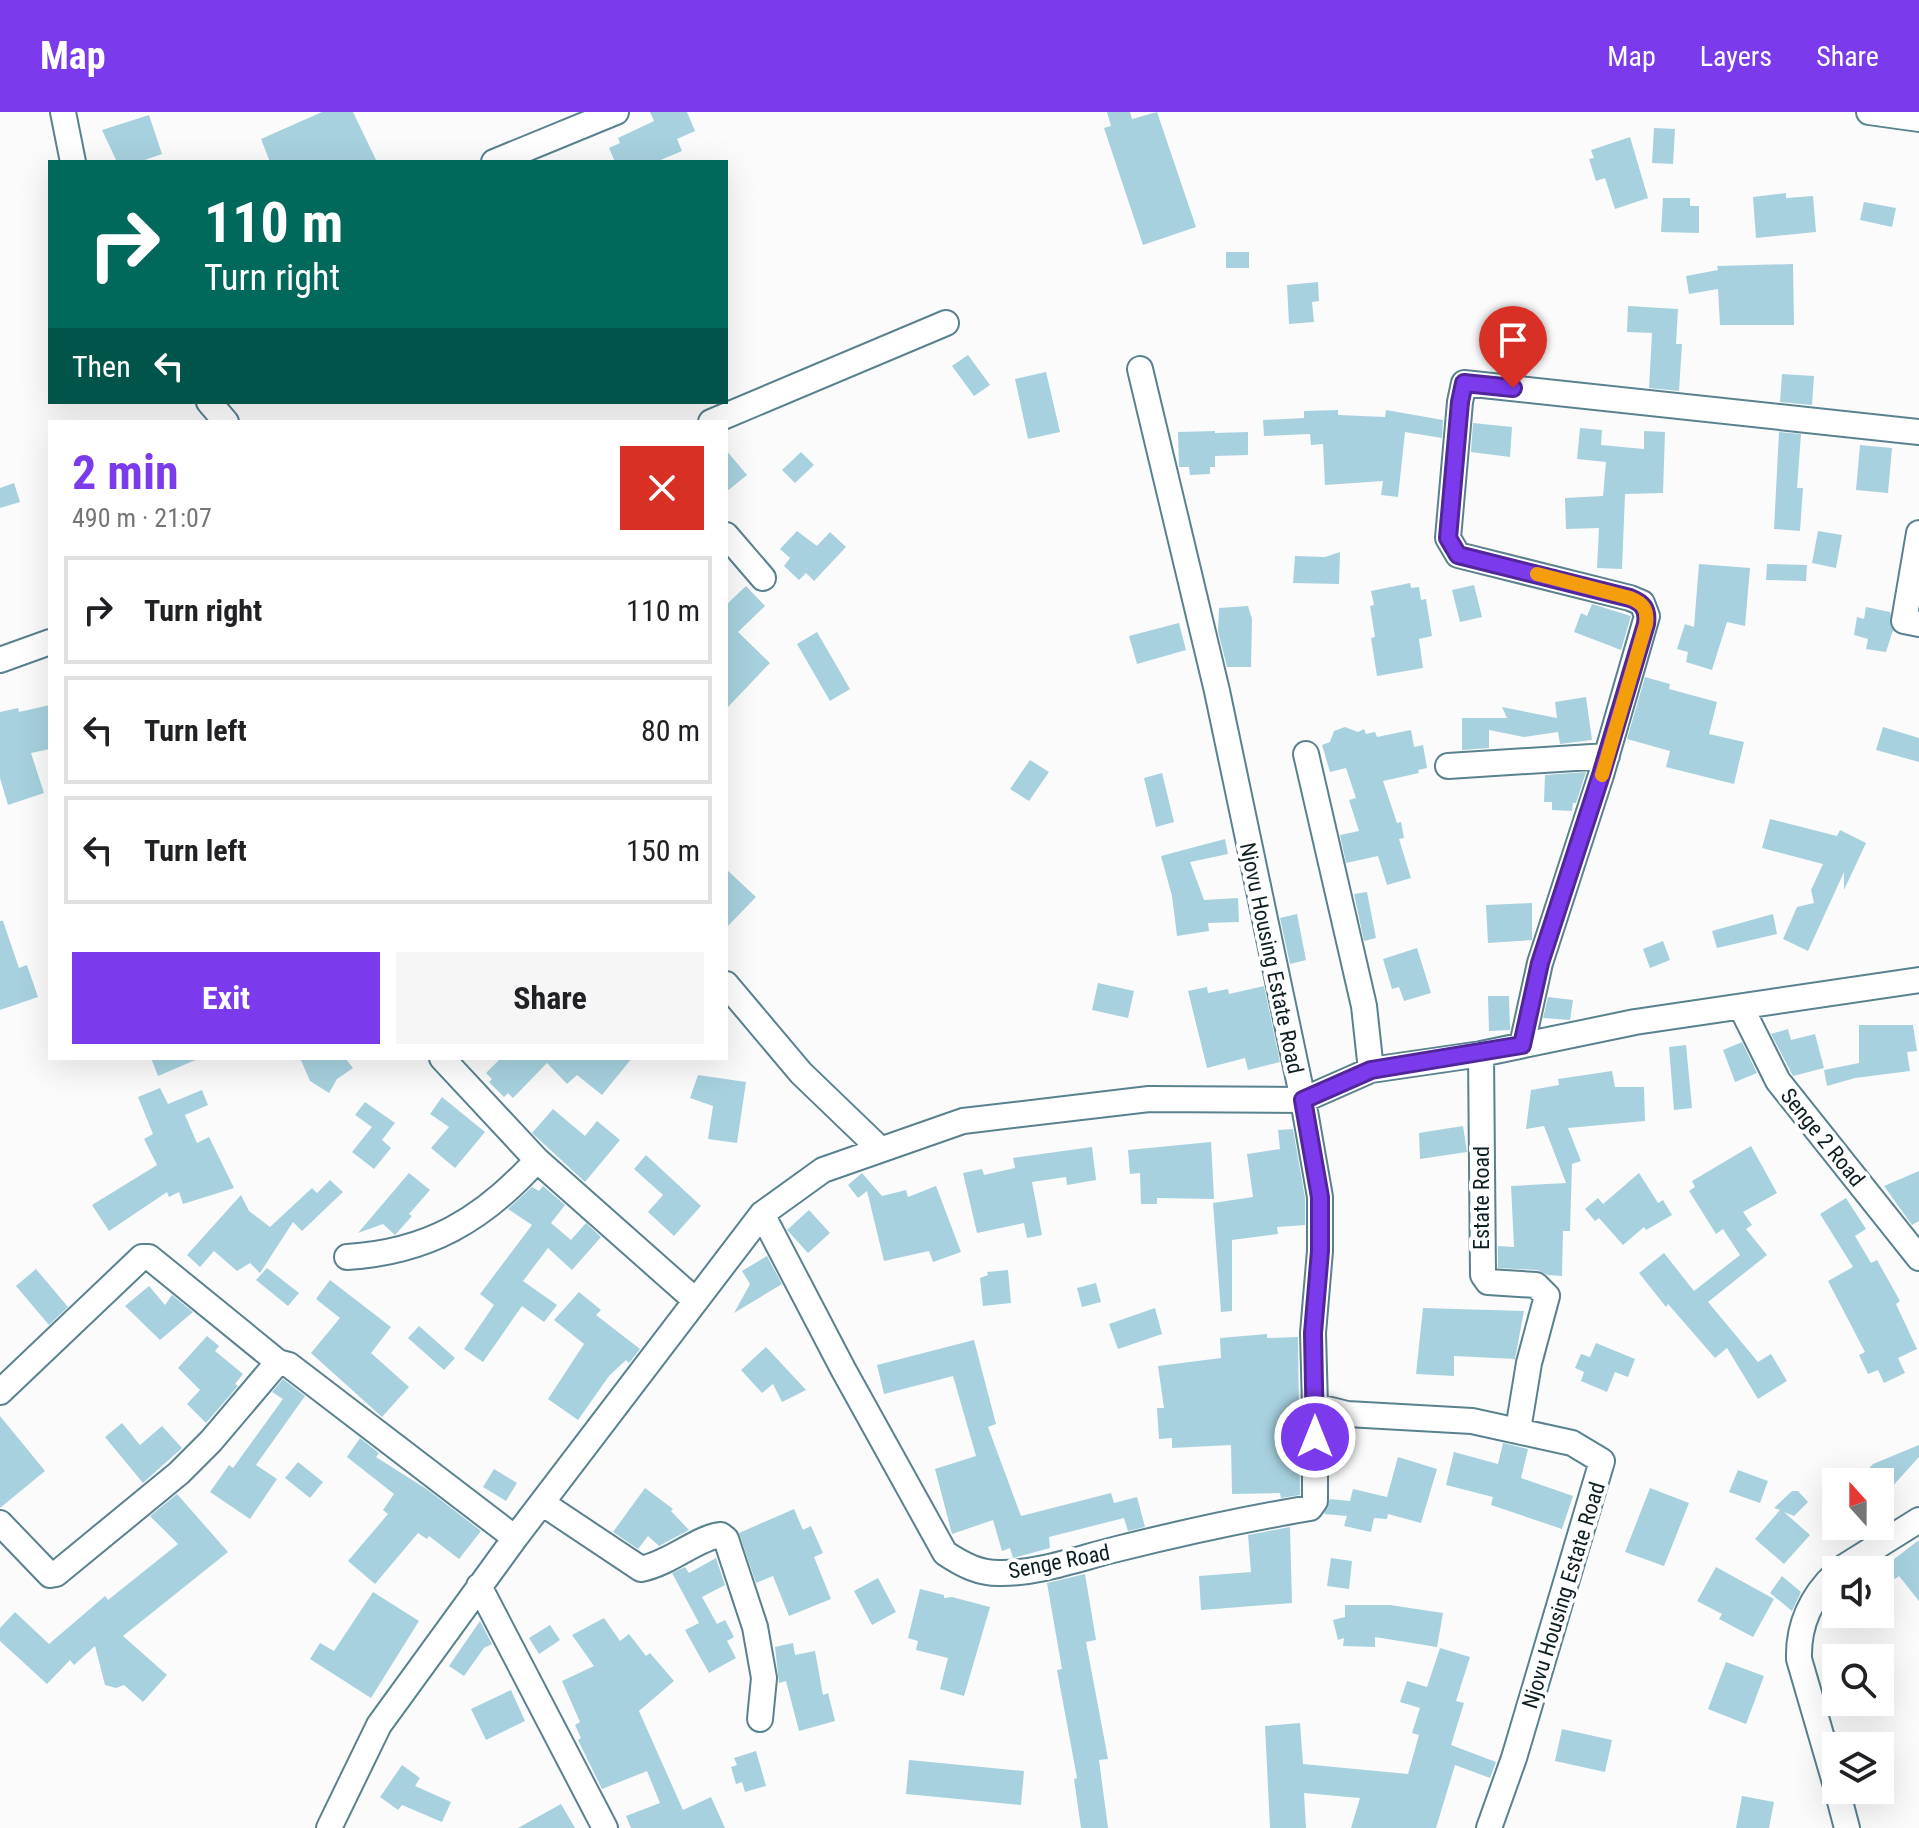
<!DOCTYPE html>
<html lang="en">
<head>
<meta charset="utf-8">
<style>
	:root { --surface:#fff; --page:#f6f6f6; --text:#202124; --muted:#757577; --line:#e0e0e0; --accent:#7c3aed }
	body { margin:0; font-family:"Roboto Condensed",sans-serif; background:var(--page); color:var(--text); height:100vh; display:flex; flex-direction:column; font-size:30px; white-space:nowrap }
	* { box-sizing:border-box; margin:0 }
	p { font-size:26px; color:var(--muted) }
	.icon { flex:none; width:44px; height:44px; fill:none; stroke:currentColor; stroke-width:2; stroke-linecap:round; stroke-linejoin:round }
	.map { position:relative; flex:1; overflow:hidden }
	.sheet { position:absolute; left:48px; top:308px; width:680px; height:640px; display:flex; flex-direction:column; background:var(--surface); border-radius:0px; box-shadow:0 8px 32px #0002 }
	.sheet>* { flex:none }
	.top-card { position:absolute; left:48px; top:48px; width:680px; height:244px; border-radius:0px; box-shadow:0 8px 32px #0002; background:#00695c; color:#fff; overflow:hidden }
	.needle { width:52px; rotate:339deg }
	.buttons { position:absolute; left:1822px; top:1356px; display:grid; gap:16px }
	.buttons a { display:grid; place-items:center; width:72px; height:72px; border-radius:0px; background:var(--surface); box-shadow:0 8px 32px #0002; font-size:40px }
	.pin { position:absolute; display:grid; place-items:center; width:68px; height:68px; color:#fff; margin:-82px -34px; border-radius:50% 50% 50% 0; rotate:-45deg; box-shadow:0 0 8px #0007 }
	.pin .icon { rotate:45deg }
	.me { position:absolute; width:88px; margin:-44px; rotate:0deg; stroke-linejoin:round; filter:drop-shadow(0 0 6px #0008) }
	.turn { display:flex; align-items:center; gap:28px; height:168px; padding:0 24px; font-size:36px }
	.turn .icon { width:104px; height:104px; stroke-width:2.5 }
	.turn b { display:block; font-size:56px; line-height:68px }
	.then { display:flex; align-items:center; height:76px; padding:0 24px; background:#0003; gap:16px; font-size:30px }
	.round { display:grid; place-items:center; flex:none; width:84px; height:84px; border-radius:0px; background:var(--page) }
	.head { display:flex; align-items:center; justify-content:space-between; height:136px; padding:0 24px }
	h1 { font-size:48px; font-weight:700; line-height:60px; color:var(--accent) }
	.cta { display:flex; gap:16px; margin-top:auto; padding:16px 24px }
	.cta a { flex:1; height:92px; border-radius:0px; background:var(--accent); color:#fff; font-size:32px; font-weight:700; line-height:92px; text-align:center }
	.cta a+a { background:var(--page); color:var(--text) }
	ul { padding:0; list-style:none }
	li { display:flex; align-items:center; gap:24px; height:108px; margin:0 16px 12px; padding:0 8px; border:4px solid var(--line); border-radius:0px }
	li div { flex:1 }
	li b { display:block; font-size:30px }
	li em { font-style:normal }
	header { display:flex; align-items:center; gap:48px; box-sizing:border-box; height:112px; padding:0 40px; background:var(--accent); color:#fff }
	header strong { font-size:38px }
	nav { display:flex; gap:44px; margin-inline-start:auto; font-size:28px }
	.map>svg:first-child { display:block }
	.building { fill:#a7d1df }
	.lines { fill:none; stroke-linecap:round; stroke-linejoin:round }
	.minor-casing { stroke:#59818e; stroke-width:28 }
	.minor { stroke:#fff; stroke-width:24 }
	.route-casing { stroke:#51269a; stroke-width:20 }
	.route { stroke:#7c3aed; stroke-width:14 }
	.slow { stroke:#f59e0b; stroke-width:14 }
	.labels { text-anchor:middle; stroke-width:8; stroke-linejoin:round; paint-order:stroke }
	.street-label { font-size:22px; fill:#0e1f24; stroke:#fff }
</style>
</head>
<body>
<header>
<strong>Map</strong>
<nav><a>Map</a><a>Layers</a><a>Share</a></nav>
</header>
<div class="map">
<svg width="1919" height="1716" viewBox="0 0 1919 1716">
	<rect width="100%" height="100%" fill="#fbfbfb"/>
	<!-- building -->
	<path class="building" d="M322,0H353L377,50H270L261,27Z
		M650,0H687L695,19L677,27L682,39L656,50H615L609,36L620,31L618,26L654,9Z
		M1107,0H1130L1132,7L1157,0L1196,115L1143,133L1104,16L1111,14Z
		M149,3L162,42L139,50H117L102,18Z
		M1654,16L1675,17L1673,52L1652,51Z
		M1630,25L1648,86L1615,97L1605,66L1596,69L1589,47L1594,46L1591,38Z
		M1786,81V86L1813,84L1816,120L1756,126L1753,85Z
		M1663,86H1690V94H1699V121L1661,120Z
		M1864,90L1896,96L1892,115L1860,108Z
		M1226,140H1249V156H1226Z
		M1793,152L1794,213H1720L1718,177L1689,182L1686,164L1718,158L1717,154Z
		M1318,170L1319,189L1312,190L1314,210L1289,212L1287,173Z
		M1628,194L1678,197L1676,232H1682L1679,279L1649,276L1652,221L1627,220Z
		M968,243L990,273L974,284L952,254Z
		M1046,260L1060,320L1028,327L1015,267Z
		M1782,262L1814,264L1812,293L1780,290Z
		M1338,298V303L1385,305L1386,298L1443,308L1442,326L1405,320L1398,385L1381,383L1383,369L1325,373L1323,332L1311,333L1310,322L1264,324L1263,308L1304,306V299Z
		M1473,311L1512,315L1510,345L1471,340Z
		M1580,316L1602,318L1601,333L1644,337V319L1665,320L1663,381L1625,382L1622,457L1597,456L1599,416L1566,417L1565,386L1603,384L1606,350L1577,347Z
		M1215,319V321L1248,320V343L1215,344V355H1210V362L1190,363L1189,355H1179L1178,320Z
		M1779,320L1801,322L1797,376H1803L1800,419L1774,417Z
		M1860,333L1892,336L1888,381L1856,378Z
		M726,338L747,363L726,380Z
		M801,340L814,353L795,371L782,358Z
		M14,371L20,390L0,396V376Z
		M797,419L817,434L830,420L846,435L814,469L806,461L799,468L784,454L790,446L780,437Z
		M1818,419L1842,423L1836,456L1812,451Z
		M1340,440L1339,472L1293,471L1295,444L1325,445Z
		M1699,452L1750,456L1745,514L1727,510L1712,558L1686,550L1688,540L1677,537L1685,512L1694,515Z
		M1767,452L1807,453L1806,469L1766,468Z
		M1410,471L1411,476L1419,475L1421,488L1426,487L1432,524L1419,527L1423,556L1377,564L1371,526L1375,525L1370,494L1374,493L1371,479Z
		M1474,473L1482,505L1460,510L1452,478Z
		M746,474L765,494L738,520L770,551L726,597V493Z
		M1592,492L1631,504L1621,538L1574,520L1581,501L1587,504Z
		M1248,494L1252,507L1251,555H1227L1218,519L1219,496Z
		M1866,495L1890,500L1893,518L1886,540L1866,537L1868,527L1854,523L1857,505L1864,507Z
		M1179,511L1186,538L1137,552L1129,524Z
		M817,520L850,577L830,589L797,532Z
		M1645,565L1670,572L1669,577L1717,590L1709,622L1744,630L1734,672L1666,655L1670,639L1627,627Z
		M1586,585L1592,628L1560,632L1558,620L1524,625L1489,618V636L1462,638V606H1507L1502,595L1557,606L1555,590Z
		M50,593V637L31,641L44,681L8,693L0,666V600L18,596L19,600Z
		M1345,615L1358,620L1364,617L1366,622L1375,620L1377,625L1411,618L1414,635L1423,633L1427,656L1418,658L1419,661L1383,669L1397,711L1401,710L1404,726L1399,727L1411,766L1387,773L1378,744L1346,751L1340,723L1359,719L1349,688L1356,686L1346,656L1330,660L1322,633L1330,630L1334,619Z
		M1883,615L1919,626V650L1876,638Z
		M1030,648L1049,660L1029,689L1010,677Z
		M1586,660L1576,691H1573L1572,699L1552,698V690H1544L1545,663Z
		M1162,661L1174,710L1156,715L1144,666Z
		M1770,707L1837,724L1840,718L1866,731L1844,778V760L1808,839L1783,827L1797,795L1814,791L1811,778L1823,752L1762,736Z
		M1225,727L1228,742L1190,750L1204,788L1238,786L1239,810L1208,811L1209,819L1177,824L1172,784L1161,744Z
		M726,757L756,785L726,816Z
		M1367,780L1376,826L1364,829L1354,782Z
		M1532,791V828L1488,831L1486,793Z
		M1297,802L1306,848L1290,852L1280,806Z
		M1773,802L1777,822L1717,836L1712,819Z
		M0,809H3L19,856L27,853L38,885L0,898Z
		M1663,829L1670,848L1650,856L1643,837Z
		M1417,836L1431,881L1404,889L1399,875L1392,877L1383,847Z
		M1098,871L1134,879L1128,906L1092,898Z
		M1264,874L1280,950L1248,958L1245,946L1207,956L1188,879L1207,875L1208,881L1228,877L1229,882Z
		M1488,884H1509L1510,918L1489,919Z
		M1548,885L1573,888L1570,908L1543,906Z
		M1859,913H1913L1917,939L1907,940L1910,959L1855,966L1827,974L1824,958L1859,951Z
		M1788,917L1791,928L1815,922L1824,956L1793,964L1771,922Z
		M1742,930L1757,961L1735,970L1723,938Z
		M1686,933L1692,996L1674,998L1669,935Z
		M151,946H200L158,964Z
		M300,946H345L353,956L337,967L329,981L310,969Z
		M501,946H632L602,983L577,963L567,972L547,951L513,986L508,981L504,985L489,970L492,967L486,961Z
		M1612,959L1615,975H1644L1645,1009L1568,1016L1581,1049L1572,1052L1570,1119H1563L1562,1164L1548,1163L1537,1158L1498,1156V1134L1514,1135L1511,1074L1566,1071L1544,1014L1526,1017L1531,978L1559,973L1558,967Z
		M698,963L746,970L737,1031L708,1027L713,994L690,986Z
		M160,976L168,992L202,978L208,993L185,1003L197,1031L209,1025L234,1076L183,1092L179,1080L169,1085L167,1080L109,1119L92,1093L157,1053L144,1027L153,1022L138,985Z
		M442,985L485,1020L455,1056L431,1036L449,1015L430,1002Z
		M365,990L395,1011L382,1028L391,1036L374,1057L352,1040L372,1015L355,1003Z
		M553,997L585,1024L597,1009L620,1028L585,1070L532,1021Z
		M1463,1014L1467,1040L1420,1047L1419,1021Z
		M1293,1017L1305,1086V1113L1277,1115L1278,1122L1232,1128V1199L1221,1200L1213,1091L1253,1085L1247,1042L1280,1037L1278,1018Z
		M1211,1030L1214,1087L1157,1086V1092H1141L1140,1061L1130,1062L1128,1038Z
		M1751,1034L1777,1081L1743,1100L1752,1113L1746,1117L1767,1143L1708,1190L1758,1250L1771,1242L1787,1269L1758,1287L1727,1236L1715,1246L1668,1192L1666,1195L1639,1161L1664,1141L1694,1179L1740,1143L1723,1117L1716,1122L1689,1079L1695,1075L1692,1069Z
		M1092,1035L1096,1068L1067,1073L1066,1065L1032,1070L1042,1123L1027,1126L1024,1111L977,1121L963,1061L982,1057L984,1063L1015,1056L1013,1046Z
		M646,1043L701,1094L674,1124L648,1100L663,1083L634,1057Z
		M1919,1059V1109L1912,1113L1884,1074Z
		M409,1061L430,1078L409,1102L412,1104L395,1123L383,1112L358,1121Z
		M862,1061L882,1084L906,1078L908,1085L936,1074L961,1140L933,1150L929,1139L884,1149L867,1079L858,1086L848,1073Z
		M1639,1061L1658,1091L1663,1088L1672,1103L1646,1118L1644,1115L1623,1133L1599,1106L1595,1109L1585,1097L1598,1086L1603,1092Z
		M330,1068L343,1080L302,1119L293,1110L260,1161L250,1151L237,1159L214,1139L200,1155L187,1143L241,1083L249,1099L270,1115L312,1076L317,1081Z
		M543,1074L565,1093L551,1111L571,1128L586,1111L601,1125L572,1158L548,1136L523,1169L557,1193L544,1210L522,1194L483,1250L464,1237L494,1193L480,1182L532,1113L508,1097L532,1075L539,1079Z
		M1846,1086L1866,1117L1855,1124L1871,1151L1877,1148L1900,1189L1896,1192L1917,1237L1898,1246L1905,1261L1884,1271L1878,1258L1868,1262L1859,1243L1865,1240L1828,1169L1853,1155L1820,1102Z
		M809,1098L830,1121L808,1141L787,1118Z
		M767,1144L782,1172L734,1201L750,1172L742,1159Z
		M267,1156L299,1181L288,1194L256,1168Z
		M36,1157L68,1195L49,1213L16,1174Z
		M1008,1158L1011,1191L983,1194L980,1166L988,1163L987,1160Z
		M330,1168L391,1215L371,1241L409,1275L382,1305L311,1241L340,1206L316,1187Z
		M1096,1171L1101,1190L1082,1195L1077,1176Z
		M149,1174L165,1193L172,1183L193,1200L160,1228L125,1194Z
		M579,1180L601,1198L596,1203L640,1237L629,1251L626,1248L609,1264L578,1308L548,1287L584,1232L554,1208Z
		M1155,1196L1162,1222L1118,1237L1109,1212Z
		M1423,1196L1524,1199L1515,1247L1454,1244V1264L1416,1262Z
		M419,1214L455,1246L444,1258L408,1226Z
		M1267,1222V1226L1298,1225L1300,1383L1281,1386L1280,1381L1232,1382L1231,1333L1172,1336V1326L1159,1327L1157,1296H1164L1158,1254L1221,1246L1220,1226Z
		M207,1224L219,1234L215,1239L243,1262L235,1272L238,1274L206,1311L187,1292L200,1278L178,1256Z
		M974,1228L996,1312L988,1315L1021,1404L1111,1381L1114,1391L1137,1385L1145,1415L1128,1419L1124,1406L1049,1425L1050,1436L1013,1446L1010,1436L1002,1439L993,1408L952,1422L935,1357L976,1344L953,1264L884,1282L877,1253Z
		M1596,1231L1635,1247L1628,1265L1615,1260L1607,1280L1581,1269L1584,1260L1575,1256L1581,1242L1590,1245Z
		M766,1235L806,1278L782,1290L773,1272L762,1281L741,1258Z
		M283,1267L305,1284L256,1353L277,1367L250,1407L210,1380L229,1353L233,1356L283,1287L272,1280Z
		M0,1304L45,1359L0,1396Z
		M122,1311L140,1333L162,1314L182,1336L143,1371L105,1325Z
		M360,1326L379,1341L376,1345L428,1378L481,1419L459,1447L429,1424L427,1427L418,1421L375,1472L348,1449L388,1402L383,1398L394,1382L347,1345Z
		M1503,1331L1528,1337L1521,1366L1573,1384L1562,1417L1491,1393L1493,1385L1446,1373L1454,1340L1498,1352Z
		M1919,1333V1345L1880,1388V1370H1857L1873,1352Z
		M1398,1345L1437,1357L1421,1411L1388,1402L1387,1407L1374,1406L1371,1420L1344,1414L1347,1404L1324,1402L1330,1387L1350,1389L1353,1377L1387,1385Z
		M298,1350L323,1370L310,1386L285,1366Z
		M494,1357L517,1371L506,1389L483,1375Z
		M1738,1358L1768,1369L1760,1391L1729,1380Z
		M645,1376L673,1397L671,1399L689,1418L659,1434L648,1424L638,1437L613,1420Z
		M1650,1376L1689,1391L1664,1454L1625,1440Z
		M1792,1379H1798L1808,1390L1794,1404L1784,1400L1810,1423L1784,1452L1755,1427L1780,1398L1774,1396Z
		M177,1382L228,1440L123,1524L167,1563L143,1590L124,1573L116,1576L105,1573L95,1534L74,1553L70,1548L47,1572L0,1529V1516L15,1500L49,1532L105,1484L108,1488L178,1432L150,1404Z
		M794,1397L803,1418L811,1414L823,1441L814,1445L831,1487L789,1504L773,1464L756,1471L739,1421Z
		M1290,1415L1292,1491L1201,1498L1199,1464L1251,1460L1248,1423Z
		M1919,1428V1489L1899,1464L1895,1467L1885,1454Z
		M716,1446L725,1473L702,1485L717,1512L725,1508L734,1525L727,1529L736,1546L709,1561L685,1518L699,1511L672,1461L685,1455L689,1461Z
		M1331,1446L1352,1449L1349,1477L1327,1474Z
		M1716,1455L1774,1487L1753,1525L1719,1507L1722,1502L1697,1489Z
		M1085,1462L1096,1528L1086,1530L1108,1647L1099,1648L1108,1716H1081L1074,1667L1077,1666L1057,1558L1062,1557L1047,1471Z
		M1782,1464L1801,1480L1792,1499L1770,1481Z
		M878,1466L896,1500L872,1513L854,1479Z
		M920,1477L944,1483V1486L952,1485L990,1495L964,1584L940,1577L948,1546L916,1538L918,1529L908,1526Z
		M373,1480L419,1509L371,1586L310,1547L320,1531L334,1539Z
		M1345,1493H1390L1443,1501L1437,1535L1375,1525V1535L1343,1534L1344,1526L1338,1528L1333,1508L1345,1505Z
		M604,1506L620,1529L629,1522L646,1544L650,1541L674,1569L639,1599L683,1698L711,1685L725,1716H631L626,1704L660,1691L647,1659L602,1677L578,1628L581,1626L575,1613L580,1610L562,1569L594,1554L572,1523Z
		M480,1509L492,1532L484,1536L464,1564L449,1554Z
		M550,1513L560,1528L539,1542L529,1526Z
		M793,1531L795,1543L815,1539L823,1583L828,1581L835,1609L799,1619L786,1569L779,1571L775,1535Z
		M1440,1536L1470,1545L1456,1589L1464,1591L1451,1633L1496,1650L1490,1666L1455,1653L1436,1716H1351L1360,1686L1304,1681L1306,1716H1270L1265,1614L1300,1611L1303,1652L1408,1662L1419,1623L1412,1621L1420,1596L1400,1590L1407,1569L1427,1575Z
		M1726,1550L1764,1564L1746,1612L1708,1597Z
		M511,1578L525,1609L486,1628L471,1597Z
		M1562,1617L1612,1628L1605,1660L1555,1649Z
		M756,1639L766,1674L745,1680L742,1670L736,1672L731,1655L737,1653L734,1646Z
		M909,1648L1024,1659L1021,1693L906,1682Z
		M402,1653L420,1666L415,1674L451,1690L442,1710L402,1693L398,1698L380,1685Z
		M1742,1684L1774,1690L1769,1716H1736Z
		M561,1692L575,1716H518Z"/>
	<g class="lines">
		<!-- minor casing -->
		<g class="minor-casing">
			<path id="minor" d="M63,0L73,50
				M1869,0L1919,7
				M494,50L616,0
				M1140,257L1217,579L1303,988L1320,1085V1139L1313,1221L1315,1294L1347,1302L1472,1309L1572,1331L1602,1349L1514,1646L1489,1716
				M209,290L226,310
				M711,310L946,211
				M1919,421L1904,509L1919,512
				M726,423L763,466
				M0,548L50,530
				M1306,642L1364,894L1371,958
				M1448,654L1607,644
				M726,872L801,961L880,1037
				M1741,895L1778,969L1919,1146
				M1522,933L1540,851L1601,663L1647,504L1642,491L1630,486L1458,443L1448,426L1460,290L1464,271L1919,320
				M1481,942L1483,1163L1488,1170L1536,1173L1547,1184L1529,1251L1518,1318
				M442,946L537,1048
				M762,1102L843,1257L945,1441C963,1453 980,1462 1002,1461C1040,1461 1080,1446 1117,1437C1181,1421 1245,1407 1310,1396L1315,1389V1294
				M347,1145C428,1140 483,1108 537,1048L695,1188
				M0,1280L142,1145H149L278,1250L289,1253L515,1426
				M542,1391L641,1457C671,1451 698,1425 721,1423L726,1427L755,1515L764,1566L760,1607
				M0,1411L50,1463L56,1462L179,1361L211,1329L278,1250
				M1839,1458L1919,1408
				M1836,1461C1811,1485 1798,1512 1799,1547L1836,1674
				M479,1474L605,1716
				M1837,1678L1847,1716
				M329,1716L379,1613L515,1426L762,1102L823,1058L963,1009L1149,987L1303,988L1371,958L1481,942L1635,910L1919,868"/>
		</g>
		<!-- minor -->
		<use href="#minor" class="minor"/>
	</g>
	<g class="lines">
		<!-- route casing -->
		<g class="route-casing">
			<path id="route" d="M1315,1325L1313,1221L1320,1139V1085L1303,988L1371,958L1522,933L1540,851L1601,663L1646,512C1648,497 1643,491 1630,486L1458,443L1448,426L1460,290L1464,271L1513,276"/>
		</g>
		<!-- route -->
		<use href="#route" class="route"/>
		<!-- slow -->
		<path class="slow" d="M1537,462L1630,486C1643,491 1648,497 1646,512L1602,663"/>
	</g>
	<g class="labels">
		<!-- street labels -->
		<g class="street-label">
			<text transform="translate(1272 846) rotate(78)" y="8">Njovu Housing Estate Road</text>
			<text transform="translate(1823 1025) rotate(51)" y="8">Senge 2 Road</text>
			<text transform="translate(1481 1086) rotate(-90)" y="8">Estate Road</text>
			<text transform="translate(1059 1449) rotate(-11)" y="8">Senge Road</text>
			<text transform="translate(1563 1483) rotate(-73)" y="8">Njovu Housing Estate Road</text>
		</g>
	</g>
</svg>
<div class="buttons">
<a><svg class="needle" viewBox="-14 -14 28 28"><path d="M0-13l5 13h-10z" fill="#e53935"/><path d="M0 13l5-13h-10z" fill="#757577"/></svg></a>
<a><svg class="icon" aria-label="sound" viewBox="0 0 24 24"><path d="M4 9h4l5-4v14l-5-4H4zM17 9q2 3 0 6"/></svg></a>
<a><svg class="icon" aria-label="search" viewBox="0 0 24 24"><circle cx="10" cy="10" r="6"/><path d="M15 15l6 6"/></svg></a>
<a><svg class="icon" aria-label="layers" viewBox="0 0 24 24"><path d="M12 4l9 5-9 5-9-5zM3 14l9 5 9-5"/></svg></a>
</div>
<div class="pin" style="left:1513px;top:276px;background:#d93025"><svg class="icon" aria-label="arrive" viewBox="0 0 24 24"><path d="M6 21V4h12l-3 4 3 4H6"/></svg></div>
<svg class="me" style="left:1315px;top:1325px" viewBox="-20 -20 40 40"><circle r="17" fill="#7c3aed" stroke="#fff" stroke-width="3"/><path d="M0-11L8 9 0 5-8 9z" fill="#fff"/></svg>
<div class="top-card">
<div class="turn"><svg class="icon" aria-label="right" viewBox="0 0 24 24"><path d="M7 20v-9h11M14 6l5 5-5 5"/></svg><div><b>110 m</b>Turn right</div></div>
<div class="then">Then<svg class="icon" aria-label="left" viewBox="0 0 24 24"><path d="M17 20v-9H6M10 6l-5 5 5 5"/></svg></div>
</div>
<section class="sheet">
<div class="head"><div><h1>2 min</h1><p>490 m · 21:07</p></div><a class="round" style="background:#d93025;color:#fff"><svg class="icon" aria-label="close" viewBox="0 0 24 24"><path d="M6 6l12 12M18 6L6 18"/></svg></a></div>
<ul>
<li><svg class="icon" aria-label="right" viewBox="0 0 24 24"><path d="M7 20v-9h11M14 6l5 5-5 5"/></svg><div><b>Turn right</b></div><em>110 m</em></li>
<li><svg class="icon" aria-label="left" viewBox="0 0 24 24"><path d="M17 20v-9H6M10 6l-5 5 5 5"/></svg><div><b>Turn left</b></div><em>80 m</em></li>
<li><svg class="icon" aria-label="left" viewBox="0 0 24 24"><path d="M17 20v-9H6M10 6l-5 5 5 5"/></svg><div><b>Turn left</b></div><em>150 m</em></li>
</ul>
<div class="cta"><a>Exit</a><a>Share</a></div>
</section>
</div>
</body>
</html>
